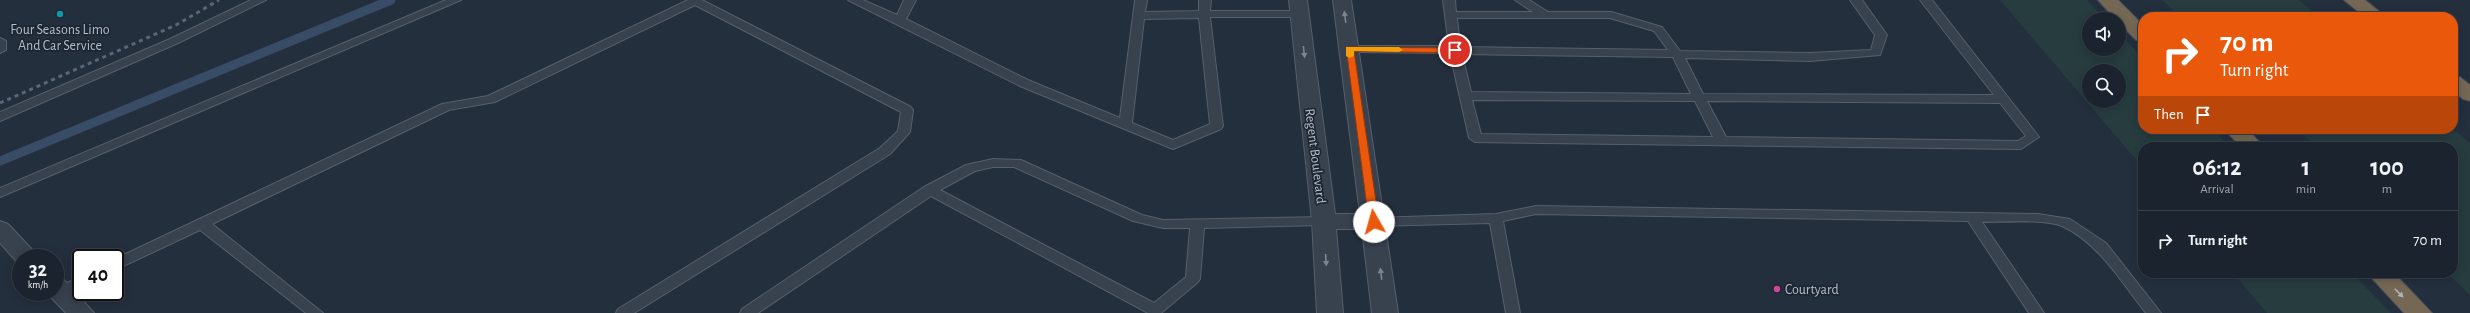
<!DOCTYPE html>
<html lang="en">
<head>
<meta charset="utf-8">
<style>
	:root { --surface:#1b232e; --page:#282f3a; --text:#f1f3f6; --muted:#a0a4aa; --line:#39404a }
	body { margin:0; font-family:"Alegreya Sans",sans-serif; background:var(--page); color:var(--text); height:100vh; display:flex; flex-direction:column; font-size:15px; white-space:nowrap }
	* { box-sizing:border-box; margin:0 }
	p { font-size:13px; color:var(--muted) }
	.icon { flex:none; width:22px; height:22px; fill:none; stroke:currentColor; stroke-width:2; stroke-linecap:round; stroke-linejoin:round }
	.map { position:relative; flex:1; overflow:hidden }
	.drawer { position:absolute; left:2138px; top:142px; width:320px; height:136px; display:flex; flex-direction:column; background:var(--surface); border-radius:16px; box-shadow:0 2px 10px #0003,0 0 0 1px var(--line) }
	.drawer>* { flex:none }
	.banner { position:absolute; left:2138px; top:12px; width:320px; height:122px; border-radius:16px; box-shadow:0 2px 10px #0003,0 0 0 1px var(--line); background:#ea580c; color:#fff; overflow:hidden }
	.controls { position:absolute; left:2082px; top:12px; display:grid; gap:8px }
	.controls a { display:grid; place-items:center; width:44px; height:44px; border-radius:50%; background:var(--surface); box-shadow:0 2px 10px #0003,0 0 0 1px var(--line); font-size:20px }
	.speed { position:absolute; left:12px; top:249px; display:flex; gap:8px; font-size:20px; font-weight:700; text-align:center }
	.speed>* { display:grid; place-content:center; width:52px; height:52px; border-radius:50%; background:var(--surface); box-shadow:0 2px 10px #0003,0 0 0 1px var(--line); line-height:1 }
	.speed small { font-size:10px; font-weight:400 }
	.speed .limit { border:2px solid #111; border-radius:6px; background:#fff; color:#111 }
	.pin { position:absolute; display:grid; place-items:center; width:34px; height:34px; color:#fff; margin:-17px; border:2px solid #fff; border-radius:50%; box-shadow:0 1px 4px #0007 }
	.me { position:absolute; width:44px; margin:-22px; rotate:353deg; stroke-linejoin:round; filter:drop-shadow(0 0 3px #0008) }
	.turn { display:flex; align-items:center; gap:14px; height:84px; padding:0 16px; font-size:18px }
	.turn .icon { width:52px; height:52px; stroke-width:2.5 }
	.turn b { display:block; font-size:28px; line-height:34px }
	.then { display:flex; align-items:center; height:38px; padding:0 16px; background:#0003; gap:8px; font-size:15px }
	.eta { display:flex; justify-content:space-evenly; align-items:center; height:68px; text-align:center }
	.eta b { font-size:24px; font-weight:600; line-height:28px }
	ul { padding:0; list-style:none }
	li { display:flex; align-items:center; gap:12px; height:60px; padding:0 16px; border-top:1px solid var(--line) }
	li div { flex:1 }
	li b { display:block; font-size:15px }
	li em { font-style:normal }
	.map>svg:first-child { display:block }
	.green { fill:#263c3f; fill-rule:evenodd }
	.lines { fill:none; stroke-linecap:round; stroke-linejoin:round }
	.stream { stroke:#394c67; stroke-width:9 }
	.service-casing { stroke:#565f6c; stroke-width:2 }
	.minor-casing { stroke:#565f6c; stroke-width:2 }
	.tertiary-casing { stroke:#565f6c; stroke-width:2 }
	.motorway-casing { stroke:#434c59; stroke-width:2 }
	.service { fill:#38414e; fill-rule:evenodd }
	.minor { fill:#38414e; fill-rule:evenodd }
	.tertiary { fill:#38414e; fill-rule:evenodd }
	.motorway { fill:#746855; fill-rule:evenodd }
	.rail { stroke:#5a6575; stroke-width:3; stroke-dasharray:4 4; stroke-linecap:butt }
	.oneway { fill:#7c8592 }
	.oneway2 { fill:#aeb4bd }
	.route { fill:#ea580c; stroke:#983908 }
	.slow { fill:#f59e0b }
	.culture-dot { fill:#0f9aa8; stroke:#1d2633; stroke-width:1.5 }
	.hotel-dot { fill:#d1479c; stroke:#1d2633; stroke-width:1.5 }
	.labels { text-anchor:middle; stroke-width:3.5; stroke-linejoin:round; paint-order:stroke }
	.poi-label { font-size:14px; fill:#b4bcc9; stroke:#1d2633 }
	.street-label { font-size:14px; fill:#b4bcc9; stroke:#1d2633 }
</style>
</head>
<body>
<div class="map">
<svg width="2470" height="313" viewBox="0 0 2470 313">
	<rect width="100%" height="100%" fill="#242f3e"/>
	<!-- green -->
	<path class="green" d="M2000,0H2087L2105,19H2089V49H2119V33L2143,58V129H2212L2230,147H2143V168ZM2089,71H2119V101H2089Z
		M2162,0H2299L2319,17H2180Z
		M2297,129H2453L2470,143V295L2447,273H2453V147H2316Z
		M2233,273H2352L2391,313H2267Z"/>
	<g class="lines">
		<!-- stream -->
		<path class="stream" d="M0,161L391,0"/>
		<!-- service casing -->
		<g class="service-casing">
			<path id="service" d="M251,0H266L178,43L0,121V112L170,39Z
				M446,0H461L0,197V188Z
				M688,0H702L911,107L913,110L910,132L890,154L634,313H616L618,309L880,148L898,131L901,112L695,5L495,102L449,110L212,224L323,313H306L200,230L115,270V259L442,104L488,96Z
				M848,0H863L897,15L904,0H916L906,19L1028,80L1120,118L1135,0H1147L1145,12L1199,11V0H1211L1210,11H1300L1306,14L1300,17H1210L1223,126L1221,129L1173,149L1020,86ZM1199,18L1210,124L1173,140L1132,123L1144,19Z
				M1443,0H1455L1456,12H1533L1515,0H1529L1548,12H1611L1662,27L1680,51L1810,53L1871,50L1875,35L1850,0H1862L1887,35L1880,55L1810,61L1685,58L1703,94L1994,95L1920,0H1932L2039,137L2021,149L1475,142L1469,138L1450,53L1349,52L1343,49L1349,46H1449ZM1457,18H1610L1654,31L1668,50L1460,47ZM1462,54L1673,57L1691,94L1471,92ZM1472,100L1695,101L1713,137L1481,134ZM1707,101L2000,103L2026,136L2018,141L1726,137Z
				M0,38L6,41V50L0,53Z
				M993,159L1021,160L1142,215L1163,220L1324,217L1331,221L1324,225L1204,228L1200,279L1198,282L1161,313H1148L931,196L758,313H740L742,309L924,187L966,165ZM993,167H1014L1133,221L1163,228H1190L1186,277L1154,303L940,190L975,171Z
				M1536,206L2038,214L2070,219L2106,243L2161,313H2146C2122,283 2098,242 2062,226C2044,219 2002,222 1982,222L2044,313H2029L1968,221L1536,214L1503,221L1520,313H1506L1490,223L1374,226L1367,222L1374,218L1496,214Z
				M81,277V288L65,296H55L53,292H55V288Z"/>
		</g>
		<!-- minor casing -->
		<g class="minor-casing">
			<path id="minor" d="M0,221L8,224L40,258H21L19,264L0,243Z
				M55,278L64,280L94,313H66L46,292H55Z"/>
		</g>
		<!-- tertiary casing -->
		<g class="tertiary-casing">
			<path id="tertiary" d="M1289,0H1307L1335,214H1360L1333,0H1351L1398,313H1372L1362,229H1336L1343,313H1317L1312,221Z"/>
		</g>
		<!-- motorway casing -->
		<g class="motorway-casing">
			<path id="motorway" d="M2098,0H2118L2143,25V42L2136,40L2119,23V19H2115Z
				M2344,0H2365L2386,17H2365Z
				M2453,75L2460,77L2470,85V101L2463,99L2453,91Z
				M2224,129H2247L2264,147H2241Z
				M2367,273H2394L2432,313H2404Z"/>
		</g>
		<!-- service -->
		<use href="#service" class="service"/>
		<!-- minor -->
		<use href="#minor" class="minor"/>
		<!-- tertiary -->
		<use href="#tertiary" class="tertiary"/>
		<!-- motorway -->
		<use href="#motorway" class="motorway"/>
		<!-- rail -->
		<path class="rail" d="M0,103L176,25L219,0"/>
	</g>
	<!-- one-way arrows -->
	<defs><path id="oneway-solid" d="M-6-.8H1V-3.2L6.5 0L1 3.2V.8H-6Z"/></defs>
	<g class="oneway">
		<use href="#oneway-solid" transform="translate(1345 17) rotate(-98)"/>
		<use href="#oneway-solid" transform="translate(1304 52) rotate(84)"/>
		<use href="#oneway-solid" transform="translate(1326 260) rotate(86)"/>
		<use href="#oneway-solid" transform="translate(1381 274) rotate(-97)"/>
	</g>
	<use class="oneway2" href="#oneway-solid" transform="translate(2399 293) rotate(45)"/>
	<!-- route -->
	<path class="route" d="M1346,47L1455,48L1459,50L1455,53L1354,51L1379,222L1374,225L1369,222Z"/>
	<!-- slow -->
	<path class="slow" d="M1346,47H1399L1403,50L1399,52L1354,51V56L1350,58L1346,56Z"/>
	<!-- markers -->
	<circle class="culture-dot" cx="60" cy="14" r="4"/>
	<circle class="hotel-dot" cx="1777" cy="289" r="4"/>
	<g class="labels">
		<!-- poi labels -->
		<g class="poi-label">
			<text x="60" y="34">Four Seasons Limo<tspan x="60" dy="16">And Car Service</tspan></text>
			<text x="1785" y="294" text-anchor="start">Courtyard</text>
		</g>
		<!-- street labels -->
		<g class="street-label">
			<text transform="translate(1316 156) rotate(83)" y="5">Regent Boulevard</text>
		</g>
	</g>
</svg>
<div class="controls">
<a><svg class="icon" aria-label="sound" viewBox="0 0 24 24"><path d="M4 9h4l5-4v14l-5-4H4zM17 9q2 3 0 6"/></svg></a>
<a><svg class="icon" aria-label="search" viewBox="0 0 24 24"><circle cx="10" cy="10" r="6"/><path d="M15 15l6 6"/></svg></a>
</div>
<div class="speed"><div>32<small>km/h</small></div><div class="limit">40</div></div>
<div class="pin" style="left:1455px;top:50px;background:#d93025"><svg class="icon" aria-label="arrive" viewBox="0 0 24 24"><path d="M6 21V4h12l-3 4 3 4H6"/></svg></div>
<svg class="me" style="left:1374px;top:222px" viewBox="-20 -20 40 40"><circle r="19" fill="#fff"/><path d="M0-13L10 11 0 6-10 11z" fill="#ea580c"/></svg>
<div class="banner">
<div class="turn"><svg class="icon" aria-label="right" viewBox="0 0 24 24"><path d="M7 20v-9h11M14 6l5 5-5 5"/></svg><div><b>70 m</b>Turn right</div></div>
<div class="then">Then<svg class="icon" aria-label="arrive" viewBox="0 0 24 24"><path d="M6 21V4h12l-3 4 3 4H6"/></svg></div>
</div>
<section class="drawer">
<div class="eta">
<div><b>06:12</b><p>Arrival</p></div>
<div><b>1</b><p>min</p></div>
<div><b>100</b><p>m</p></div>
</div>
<ul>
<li><svg class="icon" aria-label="right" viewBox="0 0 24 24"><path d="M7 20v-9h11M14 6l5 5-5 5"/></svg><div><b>Turn right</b></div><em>70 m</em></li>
</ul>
</section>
</div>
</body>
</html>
